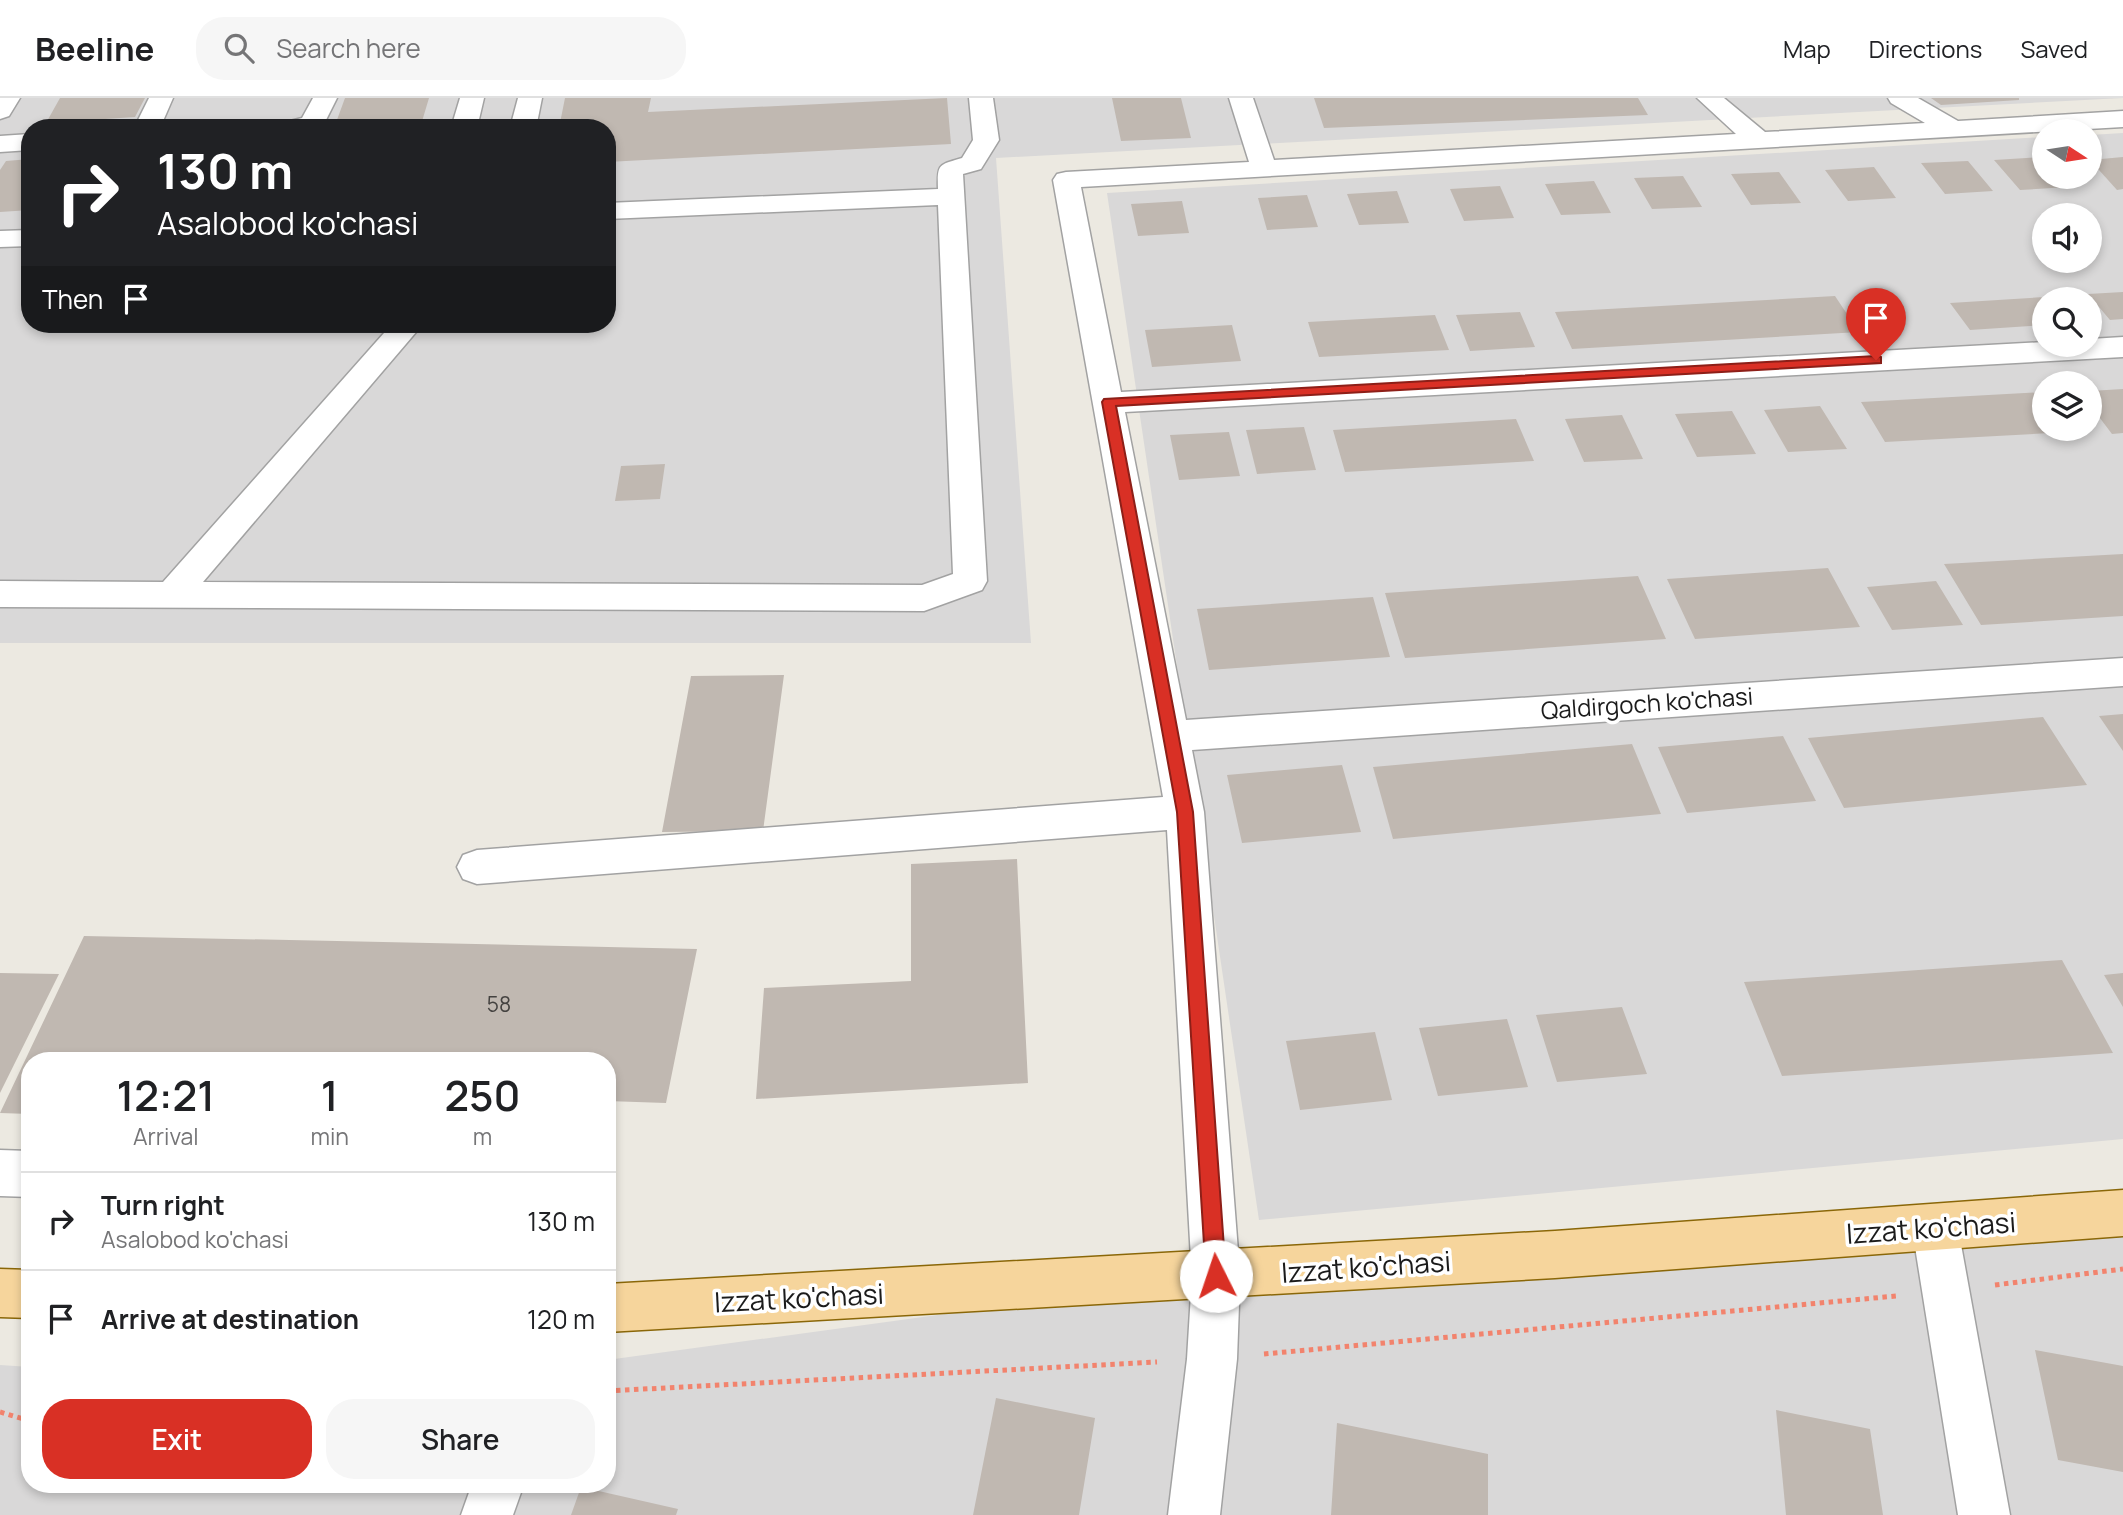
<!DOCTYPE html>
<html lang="en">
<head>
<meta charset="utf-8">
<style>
	:root { --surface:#fff; --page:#f6f6f6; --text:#202124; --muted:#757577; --line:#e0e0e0; --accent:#d93025 }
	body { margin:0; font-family:Manrope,sans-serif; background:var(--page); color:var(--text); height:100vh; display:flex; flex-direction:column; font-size:26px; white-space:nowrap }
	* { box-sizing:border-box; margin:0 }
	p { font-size:23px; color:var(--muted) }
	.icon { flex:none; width:38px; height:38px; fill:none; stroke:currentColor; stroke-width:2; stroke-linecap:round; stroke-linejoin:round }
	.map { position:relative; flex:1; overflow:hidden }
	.details { position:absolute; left:21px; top:954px; width:595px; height:441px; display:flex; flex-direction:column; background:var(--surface); border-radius:28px; box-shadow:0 4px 10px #0003 }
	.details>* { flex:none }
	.top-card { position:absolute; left:21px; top:21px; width:595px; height:214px; border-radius:28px; box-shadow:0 4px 10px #0003; background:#202124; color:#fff; overflow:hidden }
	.needle { width:46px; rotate:102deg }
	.controls { position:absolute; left:2032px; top:21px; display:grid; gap:14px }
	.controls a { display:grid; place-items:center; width:70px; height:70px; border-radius:50%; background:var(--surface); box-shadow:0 4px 10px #0003; font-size:35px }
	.pin { position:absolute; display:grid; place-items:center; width:60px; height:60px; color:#fff; margin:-72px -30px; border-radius:50% 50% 50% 0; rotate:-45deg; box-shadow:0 0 7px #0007 }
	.pin .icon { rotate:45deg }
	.me { position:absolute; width:77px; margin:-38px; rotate:356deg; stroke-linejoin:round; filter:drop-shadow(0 0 5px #0008) }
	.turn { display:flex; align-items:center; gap:24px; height:147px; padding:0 21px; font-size:32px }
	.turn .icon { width:91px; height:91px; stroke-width:2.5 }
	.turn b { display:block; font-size:49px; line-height:60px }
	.then { display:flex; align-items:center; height:66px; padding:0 21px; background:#0003; gap:14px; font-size:26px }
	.eta { display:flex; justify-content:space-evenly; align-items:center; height:119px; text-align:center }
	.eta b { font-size:42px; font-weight:600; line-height:49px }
	.button { display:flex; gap:14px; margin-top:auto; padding:14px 21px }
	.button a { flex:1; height:80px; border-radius:28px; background:var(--accent); color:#fff; font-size:28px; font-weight:600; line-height:80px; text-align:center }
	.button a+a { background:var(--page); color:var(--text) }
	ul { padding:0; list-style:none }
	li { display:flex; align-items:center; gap:21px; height:98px; padding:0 21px; border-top:2px solid var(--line) }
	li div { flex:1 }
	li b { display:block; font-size:26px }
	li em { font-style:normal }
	header { display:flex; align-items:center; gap:42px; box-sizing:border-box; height:98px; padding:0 35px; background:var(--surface); border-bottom:2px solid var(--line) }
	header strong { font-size:33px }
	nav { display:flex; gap:38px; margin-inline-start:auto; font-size:24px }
	.search { width:490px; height:63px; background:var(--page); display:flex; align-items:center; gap:18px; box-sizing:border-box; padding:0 24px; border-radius:28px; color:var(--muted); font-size:26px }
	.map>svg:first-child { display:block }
	.residential { fill:#d9d8d8; fill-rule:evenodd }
	.building { fill:#c0b8b1 }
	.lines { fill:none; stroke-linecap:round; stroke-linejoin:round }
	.minor-casing { stroke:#a2a2a2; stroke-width:3 }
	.major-casing { stroke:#8a6708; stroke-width:3 }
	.path { stroke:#f2836d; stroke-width:5; stroke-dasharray:4.5 4.5; stroke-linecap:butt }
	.minor { fill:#fff; fill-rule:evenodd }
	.major { fill:#f6d59c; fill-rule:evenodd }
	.route { fill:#d93025; stroke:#8d1f18; stroke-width:2 }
	.labels { text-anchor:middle; stroke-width:7; stroke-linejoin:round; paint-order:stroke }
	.number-label { font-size:21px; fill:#444240 }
	.street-label { font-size:24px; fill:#1b1b1b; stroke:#fff }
	.near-street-label { font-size:28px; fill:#1b1b1b; stroke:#fff }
</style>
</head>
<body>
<header>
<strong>Beeline</strong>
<div class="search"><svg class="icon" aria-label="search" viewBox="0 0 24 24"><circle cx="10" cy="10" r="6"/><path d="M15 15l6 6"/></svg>Search here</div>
<nav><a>Map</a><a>Directions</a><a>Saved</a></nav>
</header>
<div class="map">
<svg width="2123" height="1417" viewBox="0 0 2123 1417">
	<rect width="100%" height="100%" fill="#ece9e1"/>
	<!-- residential -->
	<path class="residential" d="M0,0H2123L996,60L1031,545H0ZM30,30H607V226H30Z
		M2123,35V1041L1259,1122L1107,95L2044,39V79H2090V37ZM2044,117H2090V163H2044ZM2044,201H2090V247H2044ZM2044,285H2090V331H2044Z
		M2123,1120V1417H0V1267L30,1269V1386H607V1262L1216,1179Z"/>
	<!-- building -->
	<path class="building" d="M60,0H145L135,19L46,25Z
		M345,0H429L420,30H334Z
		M565,0H651L648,14L947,0L951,46L607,64V30H559Z
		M1112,0H1181L1191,40L1121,43Z
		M1314,0H1638L1648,17L1324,30Z
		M1931,0H2019V2L1941,7Z
		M2041,59L2044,62V79H2058L2068,89L2020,92L1994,62Z
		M2123,59V91L2117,92L2090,62Z
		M30,61V112L0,114V72L6,63Z
		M1968,63L1993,93L1945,96L1921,65Z
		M1874,69L1896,100L1848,103L1825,72Z
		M1779,74L1801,105L1751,107L1731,76Z
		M1683,78L1702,109L1652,111L1634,80Z
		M1594,83L1611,115L1561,117L1545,86Z
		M1500,88L1514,120L1464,123L1450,91Z
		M1397,93L1409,125L1359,127L1347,96Z
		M1307,97L1318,129L1267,132L1258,100Z
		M1182,103L1189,135L1138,138L1131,106Z
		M2123,194V221L2110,222L2088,196Z
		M1835,198L1859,234L1572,251L1555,214Z
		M2044,199V227L1970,232L1950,205Z
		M1520,214L1535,249L1470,253L1456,217Z
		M1435,217L1449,252L1319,259L1308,224Z
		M1232,227L1241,263L1152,269L1145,232Z
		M2123,291V335L2112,336L2090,307V293Z
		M2044,294V331H2085L2087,333L1885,344L1861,304Z
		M1820,308L1847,351L1788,354L1764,312Z
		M1732,313L1756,356L1697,359L1675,316Z
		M1622,317L1643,361L1584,364L1565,321Z
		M1516,321L1534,363L1345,374L1333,332Z
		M1304,329L1316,372L1257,376L1246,332Z
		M1229,334L1240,378L1179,382L1170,337Z
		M665,366L660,401L615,403L621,368Z
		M2123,456V518L1981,527L1944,466Z
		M1828,470L1860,529L1695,541L1667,481Z
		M1638,478L1666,541L1405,560L1385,495Z
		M1936,483L1963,527L1892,532L1867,489Z
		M1373,499L1390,559L1209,572L1197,511Z
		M784,577L763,733L662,734L691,578Z
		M2123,616V653L2099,618Z
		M2043,619L2087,687L1844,710L1808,640Z
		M1783,638L1816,703L1687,715L1658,649Z
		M1632,646L1661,716L1393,741L1373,669Z
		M1342,667L1361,734L1242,745L1227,677Z
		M1017,761L1028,985L756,1001L764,890L911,883V766Z
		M84,838L337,843L697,851L666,1005L607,1003V962H30V1016L0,1015Z
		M2062,862L2113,955L1782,978L1744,884Z
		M0,875L59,876L0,995Z
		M2123,875V909L2104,877Z
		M1622,909L1647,976L1557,984L1536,917Z
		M1507,921L1528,989L1438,998L1419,930Z
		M1375,934L1392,1002L1300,1012L1286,943Z
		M2035,1252L2123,1268V1374L2058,1362Z
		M996,1300L1095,1320L1079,1417H973Z
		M1776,1312L1870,1331L1883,1417H1786Z
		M1337,1325L1488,1356V1417H1331Z
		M581,1389L678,1411L676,1417H571Z"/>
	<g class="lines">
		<!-- minor casing -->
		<g class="minor-casing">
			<path id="minor" d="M0,0H20L9,18L0,21Z
				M149,0H173L160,30H134Z
				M313,0H337L322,30H278L282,25L302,20Z
				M460,0H484L477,30H451Z
				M518,0H542L536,30H510Z
				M969,0H993L999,42L981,71L963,76L987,483L982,492L924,513L0,509V483L163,484L392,226H423L203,484L922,487L953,476L938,107L607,121V105L938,91C937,65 939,67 962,60L973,42Z
				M1229,0H1253L1274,62L1736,36L1697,0H1724L1765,34L1925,25L1891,5L1888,0H1918L1958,23L2123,13V29L1081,89L1121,294L2044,244V247H2090V241L2123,239V259L1125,314L1186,622L2123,560V588L1192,652L1204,714L1240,1179L1237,1261L1220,1417H1168L1187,1261L1192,1179L1167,732L477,786L463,781L457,769L463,757L477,752L1163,699L1053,82L1057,76L1066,74L1249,64Z
				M30,36V52L0,54V38Z
				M30,132V148L0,149V133Z
				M0,1052L30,1053V1099L0,1098Z
				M1935,1107L1951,1114L1958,1130L2010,1417H1958L1912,1130L1919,1114Z
				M472,1386H524L513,1417H461Z"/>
		</g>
		<!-- major casing -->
		<g class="major-casing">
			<path id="major" d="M2123,1092V1138L1555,1180L607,1234V1186L1555,1133Z
				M0,1171L30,1172V1220L0,1219Z"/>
		</g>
		<!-- path -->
		<path class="path" d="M1995,1187L2123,1171
			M1264,1256L1896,1198
			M607,1293L1157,1264
			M0,1314L30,1323"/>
		<!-- minor -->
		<use href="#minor" class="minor"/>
		<!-- major -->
		<use href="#major" class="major"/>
	</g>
	<!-- route -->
	<path class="route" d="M1876,258L1881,259V265L1116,308L1193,714L1226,1178L1223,1185L1216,1188L1209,1185L1206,1178L1177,714L1102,304L1104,301Z"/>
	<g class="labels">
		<!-- number labels -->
		<g class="number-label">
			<text x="499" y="914">58</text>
		</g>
		<!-- street labels -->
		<g class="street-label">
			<text transform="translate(1647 606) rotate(-4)" y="8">Qaldirgoch ko'chasi</text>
		</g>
		<!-- near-street labels -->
		<g class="near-street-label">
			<text transform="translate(1931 1130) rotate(-4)" y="10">Izzat ko'chasi</text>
			<text transform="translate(1366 1169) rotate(-4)" y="10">Izzat ko'chasi</text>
			<text transform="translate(799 1200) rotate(-3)" y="10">Izzat ko'chasi</text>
		</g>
	</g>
</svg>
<div class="controls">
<a><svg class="needle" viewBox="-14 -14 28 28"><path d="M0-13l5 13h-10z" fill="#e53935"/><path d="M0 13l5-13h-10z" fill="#757577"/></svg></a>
<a><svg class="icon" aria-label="sound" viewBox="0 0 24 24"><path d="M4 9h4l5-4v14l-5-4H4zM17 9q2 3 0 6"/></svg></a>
<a><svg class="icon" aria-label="search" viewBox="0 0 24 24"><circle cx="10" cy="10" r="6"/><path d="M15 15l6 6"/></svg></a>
<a><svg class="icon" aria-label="layers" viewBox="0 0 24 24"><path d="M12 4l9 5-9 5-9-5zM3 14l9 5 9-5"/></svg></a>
</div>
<div class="pin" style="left:1876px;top:262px;background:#d93025"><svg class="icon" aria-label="arrive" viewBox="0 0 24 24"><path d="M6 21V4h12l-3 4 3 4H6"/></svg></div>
<svg class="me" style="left:1216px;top:1178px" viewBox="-20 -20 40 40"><circle r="19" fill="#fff"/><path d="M0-13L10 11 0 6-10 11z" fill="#d93025"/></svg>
<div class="top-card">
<div class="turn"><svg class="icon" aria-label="right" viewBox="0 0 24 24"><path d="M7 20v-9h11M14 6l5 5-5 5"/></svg><div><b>130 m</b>Asalobod ko'chasi</div></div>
<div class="then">Then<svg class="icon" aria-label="arrive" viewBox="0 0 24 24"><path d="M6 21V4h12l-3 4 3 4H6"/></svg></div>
</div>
<section class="details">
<div class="eta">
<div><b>12:21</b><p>Arrival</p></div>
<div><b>1</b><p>min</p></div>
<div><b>250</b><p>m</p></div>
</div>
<ul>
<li><svg class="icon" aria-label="right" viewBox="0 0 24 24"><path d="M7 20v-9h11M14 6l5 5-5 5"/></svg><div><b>Turn right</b><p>Asalobod ko'chasi</p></div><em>130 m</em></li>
<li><svg class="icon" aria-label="arrive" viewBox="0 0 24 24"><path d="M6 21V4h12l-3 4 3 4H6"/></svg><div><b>Arrive at destination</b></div><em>120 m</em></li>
</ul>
<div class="button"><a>Exit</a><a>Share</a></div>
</section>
</div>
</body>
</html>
